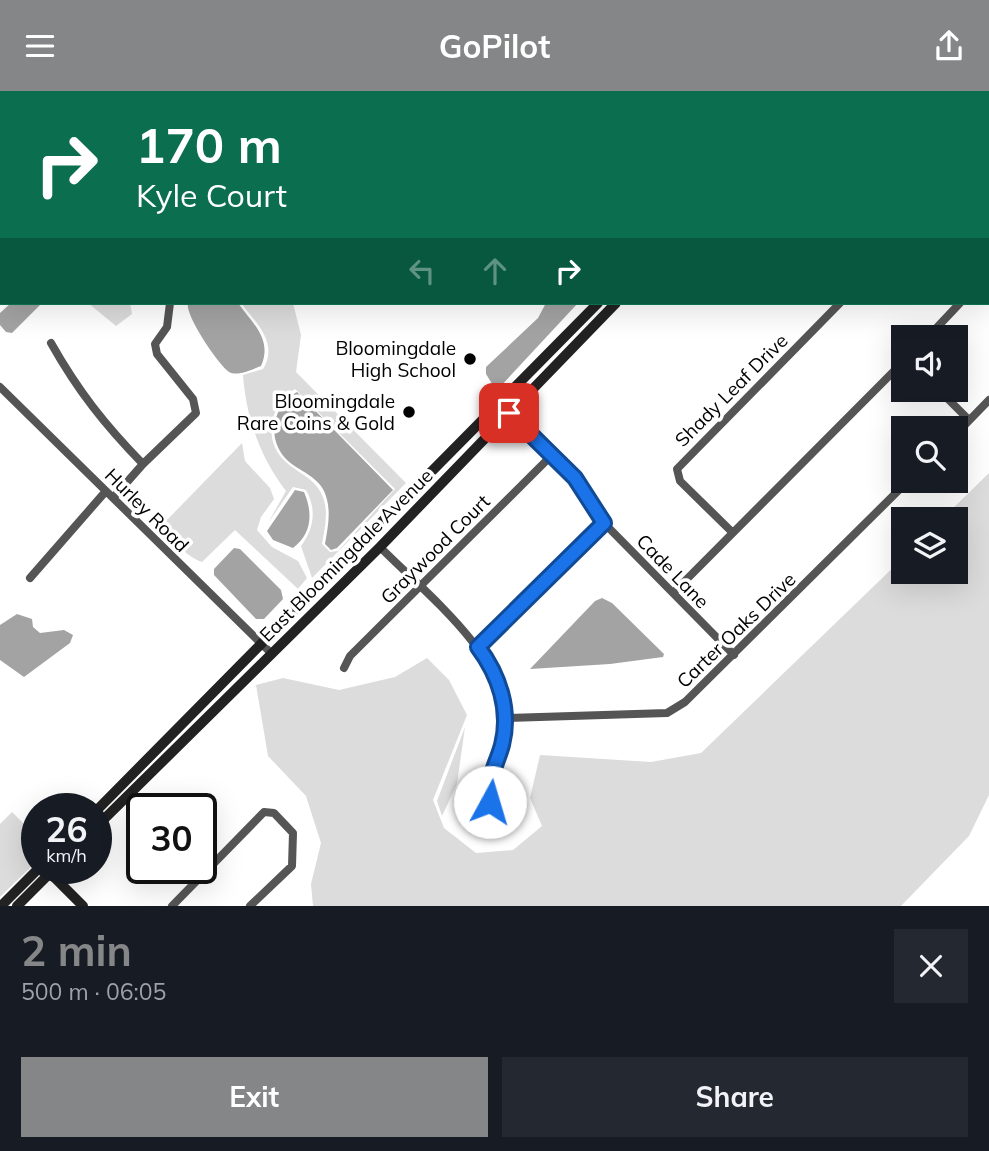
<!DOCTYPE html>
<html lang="en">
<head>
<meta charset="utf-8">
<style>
	:root { --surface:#171b24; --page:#242831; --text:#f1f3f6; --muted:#9ea1a6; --accent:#858687 }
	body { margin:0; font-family:Mulish,sans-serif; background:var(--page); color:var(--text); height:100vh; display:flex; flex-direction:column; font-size:26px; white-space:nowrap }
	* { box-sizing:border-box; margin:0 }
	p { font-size:23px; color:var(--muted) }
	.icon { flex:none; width:38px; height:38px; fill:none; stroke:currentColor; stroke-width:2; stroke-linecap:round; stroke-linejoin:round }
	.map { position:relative; height:815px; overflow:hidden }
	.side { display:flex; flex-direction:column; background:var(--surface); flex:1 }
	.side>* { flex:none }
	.top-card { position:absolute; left:0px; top:0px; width:990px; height:214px; box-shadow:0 7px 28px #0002; background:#0b6e4f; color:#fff; overflow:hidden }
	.buttons { position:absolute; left:891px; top:234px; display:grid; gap:14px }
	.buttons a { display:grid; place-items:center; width:77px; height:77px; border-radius:0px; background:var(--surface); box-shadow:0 7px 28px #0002; font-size:35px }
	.speed { position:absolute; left:21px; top:702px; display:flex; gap:14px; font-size:35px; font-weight:700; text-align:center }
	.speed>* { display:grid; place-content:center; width:91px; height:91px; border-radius:50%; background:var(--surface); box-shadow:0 7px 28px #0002; line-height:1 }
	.speed small { font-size:18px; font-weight:400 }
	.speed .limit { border:4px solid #111; border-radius:10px; background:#fff; color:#111 }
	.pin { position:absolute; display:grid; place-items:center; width:60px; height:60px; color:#fff; margin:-30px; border-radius:14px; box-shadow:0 4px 10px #0006 }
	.me { position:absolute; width:77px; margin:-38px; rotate:6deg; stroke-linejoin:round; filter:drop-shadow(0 0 5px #0008) }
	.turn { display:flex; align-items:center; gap:24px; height:147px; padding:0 21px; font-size:32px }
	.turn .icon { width:91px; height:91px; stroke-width:2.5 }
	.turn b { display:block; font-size:49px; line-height:60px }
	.lanes { display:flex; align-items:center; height:66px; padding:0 21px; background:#0003; justify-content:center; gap:35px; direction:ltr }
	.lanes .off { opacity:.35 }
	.round { display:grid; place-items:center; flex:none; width:74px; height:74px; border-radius:0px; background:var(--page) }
	.summary { display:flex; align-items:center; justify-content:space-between; height:119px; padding:0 21px }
	h1 { font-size:42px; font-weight:700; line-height:52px; color:var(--accent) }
	.primary-button { display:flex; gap:14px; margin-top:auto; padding:14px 21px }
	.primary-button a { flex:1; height:80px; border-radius:0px; background:var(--accent); color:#fff; font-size:28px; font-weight:700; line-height:80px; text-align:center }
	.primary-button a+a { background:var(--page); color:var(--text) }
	header { display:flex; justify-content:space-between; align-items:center; height:91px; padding:0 21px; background:var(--accent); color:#fff; font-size:32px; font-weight:700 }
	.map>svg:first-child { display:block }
	.green { fill:#dcdcdc; fill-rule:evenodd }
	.water { fill:#a3a3a3 }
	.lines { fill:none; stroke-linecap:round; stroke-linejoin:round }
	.street { stroke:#555; stroke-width:8 }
	.secondary { stroke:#222; stroke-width:10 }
	.route-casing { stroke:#114b97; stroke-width:18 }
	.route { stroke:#1a73e8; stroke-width:12 }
	.poi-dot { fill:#000; stroke:#fff; stroke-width:2.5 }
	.labels { text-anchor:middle; stroke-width:7; stroke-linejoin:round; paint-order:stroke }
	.poi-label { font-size:19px; fill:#000; stroke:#fff; text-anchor:end }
	.street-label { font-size:19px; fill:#000; stroke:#fff }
</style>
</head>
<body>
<header><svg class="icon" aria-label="menu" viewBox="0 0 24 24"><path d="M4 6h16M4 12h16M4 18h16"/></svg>GoPilot<svg class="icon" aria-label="share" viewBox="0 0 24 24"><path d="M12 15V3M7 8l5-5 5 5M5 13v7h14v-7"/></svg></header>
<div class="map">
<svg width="989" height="815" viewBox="0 0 989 815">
	<rect width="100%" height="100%" fill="#fff"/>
	<!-- green -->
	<path class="green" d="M88,212H130L132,223L116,235Z
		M241,212H293L301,244L296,281L406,392L312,487L301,455C314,437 317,419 306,399L293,396L268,432L286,400C260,366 246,326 243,284L263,278C279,252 256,232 241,212ZM295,298L395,398L338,460L330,461L322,453C325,435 330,417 320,400C313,387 297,381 287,372C262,351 269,314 295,298Z
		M242,352L245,370L270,397L274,408L261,426L257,439L272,456L298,470L307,487L298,498L235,439L202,471C189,467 166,447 164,432Z
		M989,382V704L969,745L901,815H313L311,793L321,752L306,705L268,665L256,594L283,587L339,599L395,586L427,567L449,589L467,624L433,709L444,737L476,762L513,759L542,735L530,707L540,664L651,671L701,662L903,467V481H956V429H941Z
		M465,636L457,693L442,725L437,710Z
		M12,721L37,746V770L0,806V733Z"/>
	<!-- water -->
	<path class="water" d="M11,212H42L12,242L6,241L0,234V222Z
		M188,212H238C252,232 273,248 261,275C253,278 238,286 229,281C219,275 184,223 188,212Z
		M546,212H578L499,297L494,296L486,283V276L538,227Z
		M297,301L393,399L337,457L331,459L325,453C328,435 332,418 324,400C317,385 299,380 287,369C266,348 272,315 297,301Z
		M295,399L304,401C313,422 312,443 293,457L273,449L267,440Z
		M234,457L240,458L281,499L283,508L264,528H256L214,484V478Z
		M602,507L612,512L664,563L663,566L610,573L530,578L595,510Z
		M17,523L32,528L33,536L40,542L64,539L73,544L70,552L24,586L0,569V534Z"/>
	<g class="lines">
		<!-- street -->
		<path class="street" d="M909,0L911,2
			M0,65L2,67
			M927,247L960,212
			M51,252C78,300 105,334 143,373
			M0,296L272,563
			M939,299L969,329
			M509,322L575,387L604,432L734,564
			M956,343L989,309
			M113,407L143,373L196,322L193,308L157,263L155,253L167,236L170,212
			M732,441L680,390L677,378L840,212
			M380,456C421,498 508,566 506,629C505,657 483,685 490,711
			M30,487L106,400
			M673,502L903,271
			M478,556L604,432
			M344,577L350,565L552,364
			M506,627L667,622L685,611L908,390
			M172,815L264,721L274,722L293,742L292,775L250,815"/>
		<!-- secondary -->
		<path class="secondary" d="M806,2L808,0
			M824,2L826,0
			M96,720L598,212
			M96,736L380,456L616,212
			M45,777L83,815
			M1,815L39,777
			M17,815L53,779"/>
	</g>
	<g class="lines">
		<!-- route casing -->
		<g class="route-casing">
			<path id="route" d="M490,711C485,691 497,673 502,654C511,619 499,584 478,556L604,432L575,387L509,322"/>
		</g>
		<!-- route -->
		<use href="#route" class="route"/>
	</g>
	<!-- markers -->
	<g class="poi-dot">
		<circle cx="470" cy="268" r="7"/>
		<circle cx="409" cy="321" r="7"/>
	</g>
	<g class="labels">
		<!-- poi labels -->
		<g class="poi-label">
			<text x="456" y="264">Bloomingdale<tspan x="456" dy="22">High School</tspan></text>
			<text x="395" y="317">Bloomingdale<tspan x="395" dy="22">Rare Coins &amp; Gold</tspan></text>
		</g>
		<!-- street labels -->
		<g class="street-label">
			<text transform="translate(731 299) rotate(-45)" y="7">Shady Leaf Drive</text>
			<text transform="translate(147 419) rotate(45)" y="7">Hurley Road</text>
			<text transform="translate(435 458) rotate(-45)" y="7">Graywood Court</text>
			<text transform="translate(346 464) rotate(-45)" y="7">East Bloomingdale Avenue</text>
			<text transform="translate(673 480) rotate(46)" y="7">Cade Lane</text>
			<text transform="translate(736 539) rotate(-44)" y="7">Carter Oaks Drive</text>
		</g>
	</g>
</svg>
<div class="buttons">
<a><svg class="icon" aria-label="sound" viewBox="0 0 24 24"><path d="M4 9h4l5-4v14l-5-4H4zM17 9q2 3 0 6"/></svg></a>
<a><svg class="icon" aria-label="search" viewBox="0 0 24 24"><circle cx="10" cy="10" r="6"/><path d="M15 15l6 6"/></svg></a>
<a><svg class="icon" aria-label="layers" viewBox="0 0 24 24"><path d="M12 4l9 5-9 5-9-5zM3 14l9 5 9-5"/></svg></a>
</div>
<div class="speed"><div>26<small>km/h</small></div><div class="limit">30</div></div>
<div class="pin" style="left:509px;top:322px;background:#d93025"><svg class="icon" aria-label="arrive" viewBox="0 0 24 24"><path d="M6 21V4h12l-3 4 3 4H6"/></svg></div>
<svg class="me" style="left:490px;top:711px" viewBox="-20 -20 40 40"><circle r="19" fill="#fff"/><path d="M0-13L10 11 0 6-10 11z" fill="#1a73e8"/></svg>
<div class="top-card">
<div class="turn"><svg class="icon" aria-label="right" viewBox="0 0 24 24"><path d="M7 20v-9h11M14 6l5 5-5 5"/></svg><div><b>170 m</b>Kyle Court</div></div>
<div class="lanes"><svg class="icon off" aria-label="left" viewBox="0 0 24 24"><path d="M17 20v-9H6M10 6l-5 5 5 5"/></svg><svg class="icon off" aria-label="ahead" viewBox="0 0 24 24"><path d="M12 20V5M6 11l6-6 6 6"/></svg><svg class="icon" aria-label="right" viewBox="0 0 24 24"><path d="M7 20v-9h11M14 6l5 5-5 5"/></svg></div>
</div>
</div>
<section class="side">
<div class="summary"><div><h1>2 min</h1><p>500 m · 06:05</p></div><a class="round"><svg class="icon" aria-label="close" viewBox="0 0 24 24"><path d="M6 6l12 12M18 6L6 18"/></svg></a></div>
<div class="primary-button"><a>Exit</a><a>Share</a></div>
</section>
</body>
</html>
